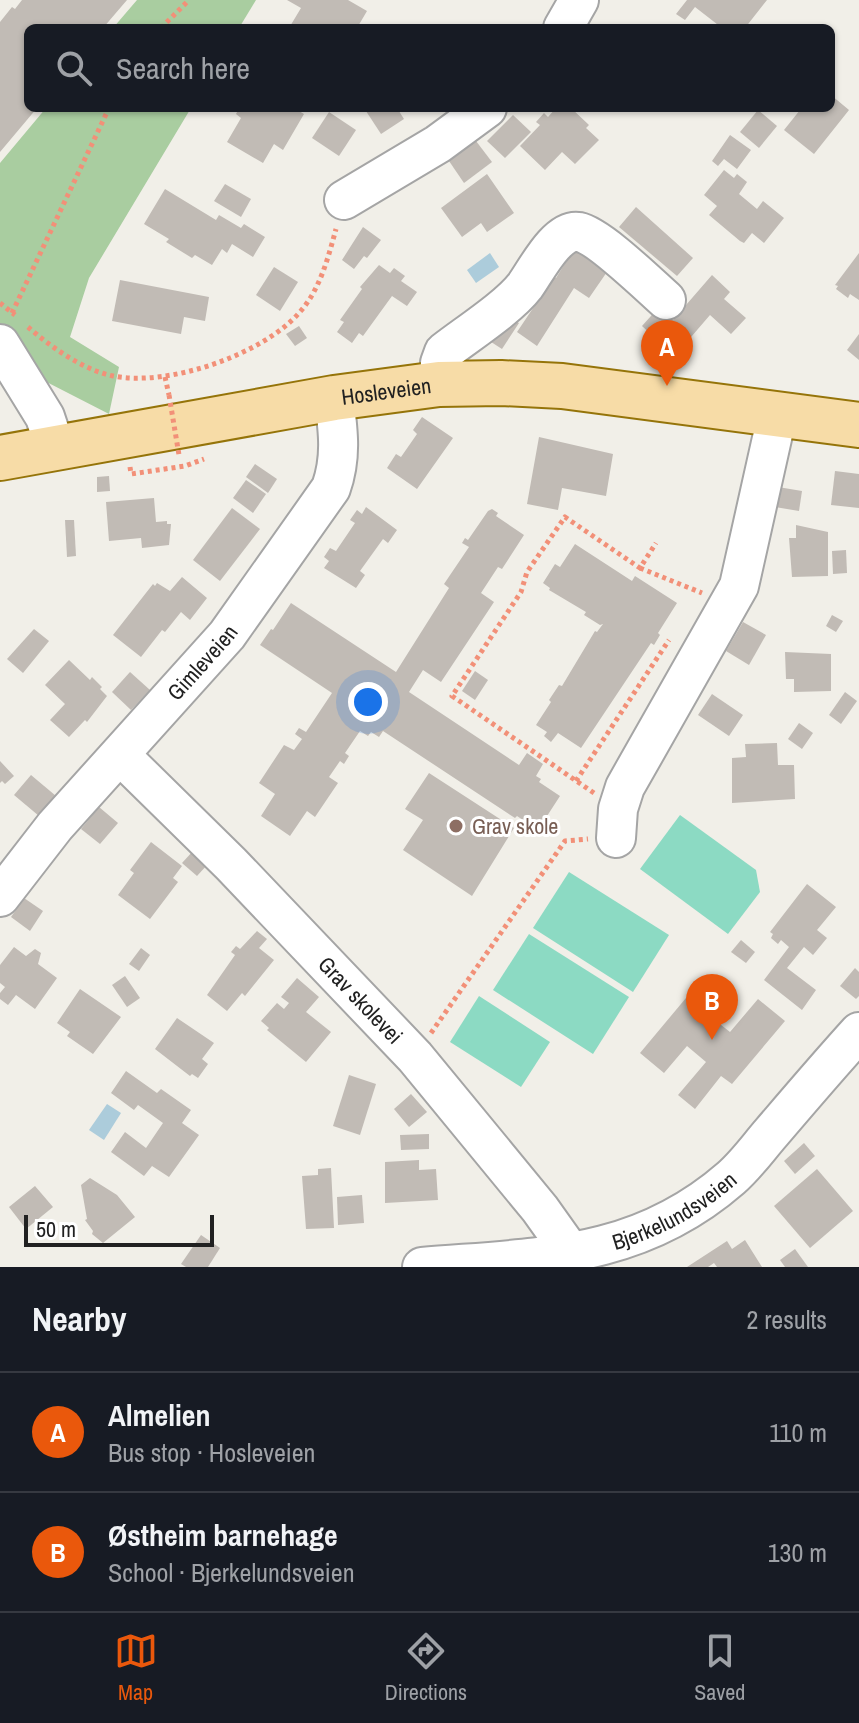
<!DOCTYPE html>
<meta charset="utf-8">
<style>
:root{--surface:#171b24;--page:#242831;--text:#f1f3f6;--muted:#9ea1a6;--line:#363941;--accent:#ea580c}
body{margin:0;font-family:"Archivo Narrow",sans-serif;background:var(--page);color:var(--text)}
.scale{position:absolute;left:24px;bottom:20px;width:190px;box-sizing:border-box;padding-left:8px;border:4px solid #212121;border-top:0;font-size:22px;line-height:28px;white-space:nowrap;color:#212121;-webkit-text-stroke:6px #fff;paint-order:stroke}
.you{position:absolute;left:368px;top:702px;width:28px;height:28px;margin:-20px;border:6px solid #fff;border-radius:50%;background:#1a73e8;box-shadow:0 0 0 12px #1a73e833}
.badge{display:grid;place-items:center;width:52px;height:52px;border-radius:50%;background:var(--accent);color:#fff;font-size:26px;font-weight:700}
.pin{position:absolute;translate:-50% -66px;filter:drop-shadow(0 2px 4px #0008)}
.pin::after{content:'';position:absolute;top:42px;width:28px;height:24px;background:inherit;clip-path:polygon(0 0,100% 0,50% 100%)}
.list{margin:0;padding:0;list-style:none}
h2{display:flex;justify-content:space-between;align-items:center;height:104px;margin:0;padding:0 32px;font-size:34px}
h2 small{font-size:26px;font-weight:400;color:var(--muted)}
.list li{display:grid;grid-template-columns:52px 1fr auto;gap:24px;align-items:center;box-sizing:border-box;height:120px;padding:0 32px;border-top:2px solid var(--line)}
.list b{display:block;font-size:30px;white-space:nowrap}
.list p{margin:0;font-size:26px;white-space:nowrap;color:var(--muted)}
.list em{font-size:26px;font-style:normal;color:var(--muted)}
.icon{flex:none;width:44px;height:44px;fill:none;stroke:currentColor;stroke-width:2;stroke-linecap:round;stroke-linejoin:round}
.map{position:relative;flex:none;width:859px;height:1267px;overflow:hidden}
.search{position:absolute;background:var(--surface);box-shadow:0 2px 6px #0004;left:24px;right:24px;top:24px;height:88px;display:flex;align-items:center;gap:20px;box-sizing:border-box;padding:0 28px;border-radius:12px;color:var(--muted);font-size:30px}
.sheet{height:344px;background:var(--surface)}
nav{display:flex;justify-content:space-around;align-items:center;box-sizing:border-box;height:112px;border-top:2px solid var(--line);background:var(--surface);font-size:22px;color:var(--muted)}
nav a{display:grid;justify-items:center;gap:4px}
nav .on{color:var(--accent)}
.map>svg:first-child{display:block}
.forest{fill:#a9cda0}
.pitch{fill:#8cdac3}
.water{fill:#acccdb}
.building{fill:#c1bbb5}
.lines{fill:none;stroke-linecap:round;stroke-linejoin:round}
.minor-casing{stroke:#a5a5a5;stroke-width:42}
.major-casing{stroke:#957409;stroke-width:48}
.path{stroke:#f29078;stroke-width:5;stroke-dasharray:4 4;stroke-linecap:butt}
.minor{stroke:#fff;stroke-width:38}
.major{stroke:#f7dca7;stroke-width:44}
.path-bridge{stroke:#f29078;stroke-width:5;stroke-dasharray:4 4;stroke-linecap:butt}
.education-dot{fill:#8d6e63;stroke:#fff;stroke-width:3}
.labels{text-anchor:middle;stroke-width:6;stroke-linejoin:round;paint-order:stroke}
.street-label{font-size:22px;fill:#212121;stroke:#fff}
.education-label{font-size:22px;fill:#785e54;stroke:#fff;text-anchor:start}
</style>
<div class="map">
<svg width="859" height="1267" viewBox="0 0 859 1267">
<rect width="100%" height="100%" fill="#f1efe8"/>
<!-- forest -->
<g class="forest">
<polygon points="137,0 256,0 239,28 113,28"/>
<polygon points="46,108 191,108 89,278 70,337 119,367 109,414 29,373 0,324 0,163"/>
</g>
<!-- pitch -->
<g class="pitch">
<polygon points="680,815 756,870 760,892 728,934 640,869"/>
<polygon points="569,872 669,935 633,992 533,928"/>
<polygon points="529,934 629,997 593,1054 493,990"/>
<polygon points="479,996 550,1042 521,1087 450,1042"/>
</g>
<!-- water -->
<g class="water">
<polygon points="490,253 499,267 476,283 467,270"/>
<polygon points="107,1104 121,1113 104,1140 89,1130"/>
</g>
<!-- building -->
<g class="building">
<polygon points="22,0 127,0 103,28 28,28 28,108 37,108 0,152 0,22 12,7 15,9"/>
<polygon points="287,0 348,0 367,11 357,28 289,28 301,8"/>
<polygon points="687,0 767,0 745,28 722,28 695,7 685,20 676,14"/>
<polygon points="831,95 849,110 814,154 784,130 800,110 798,108 831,108"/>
<polygon points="239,108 294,108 304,114 283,150 274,144 263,163 227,142 241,118 236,114"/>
<polygon points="364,108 397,108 404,119 381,134"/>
<polygon points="556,108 571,108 589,125 586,128 599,140 575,164 562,152 545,170 520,146 540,125 536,122 544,113 548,117"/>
<polygon points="758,110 777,126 759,148 740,132"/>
<polygon points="329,112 356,130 339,156 312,138"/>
<polygon points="513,115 531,132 505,158 487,141"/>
<polygon points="730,135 751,150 737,169 724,159 718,166 712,161"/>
<polygon points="476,141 492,162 464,183 449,161"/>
<polygon points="724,170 734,178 737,174 747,182 739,194 757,209 763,201 784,218 764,243 752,233 744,243 740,241 709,215 717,206 704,195"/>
<polygon points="487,174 514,213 487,232 481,223 462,237 441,208"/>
<polygon points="225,184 251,199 241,217 214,201"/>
<polygon points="165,189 216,220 219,215 241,228 244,224 265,237 253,257 232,244 227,253 222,249 212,265 195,255 192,258 166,242 169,239 144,224"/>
<polygon points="636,207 693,258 677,276 619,227"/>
<polygon points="363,227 381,240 367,258 364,256 354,269 342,260"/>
<polygon points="575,247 609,269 589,298 574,288 537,346 517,332 554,277 556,278"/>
<polygon points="859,253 859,300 850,294 848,298 836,289 838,286 835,285"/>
<polygon points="379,265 390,273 394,268 405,276 401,281 417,292 407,306 392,296 363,336 359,333 352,343 337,332 344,322 340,320 362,289 360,287"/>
<polygon points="274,267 298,282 280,311 256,295"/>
<polygon points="712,275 730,292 724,299 746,318 731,334 710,315 679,351 662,337 658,341 642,326 659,307 673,320"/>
<polygon points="120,280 209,297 205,321 184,317 181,334 112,321"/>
<polygon points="505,315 519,323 502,349 488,340"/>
<polygon points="299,326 307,338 295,346 286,334"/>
<polygon points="859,334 859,360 847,350"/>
<polygon points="422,417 453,438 417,489 387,468 396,454 401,457 417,434 413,430"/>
<polygon points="539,437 613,454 606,496 562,488 558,510 527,504"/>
<polygon points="255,464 277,479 268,493 246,477"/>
<polygon points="835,471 859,474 859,508 831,505"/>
<polygon points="109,476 110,491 97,492 97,477"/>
<polygon points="246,480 266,494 253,513 233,498"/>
<polygon points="778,487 802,491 799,511 775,507"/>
<polygon points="154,498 156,522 167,521 167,524 171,524 169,545 142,548 141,538 109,541 106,502"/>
<polygon points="366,507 397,530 388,543 383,539 360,571 365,575 356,588 324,568 329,561 324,557 330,548 336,551 355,523 350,520 357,510 362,514"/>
<polygon points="232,508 260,529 220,581 193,560"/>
<polygon points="492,509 498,513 496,516 524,535 502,569 498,567 481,593 494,602 441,682 423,670 409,692 519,765 527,753 543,764 536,776 541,779 539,782 560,796 538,830 517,816 515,818 383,731 379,737 371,732 368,736 360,731 345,753 349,756 344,764 340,761 329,777 338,783 315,817 307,811 290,836 261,816 275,794 259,783 284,745 294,750 302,739 295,734 299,728 306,732 332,693 260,645 271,629 273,630 291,603 396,672 449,588 444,584 469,547 462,543 465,538 468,540 488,511"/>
<polygon points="65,520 74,520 76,556 67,557"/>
<polygon points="796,525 828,532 828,576 792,577 789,538 796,538"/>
<polygon points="575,544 632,581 635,576 677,603 658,633 660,635 654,645 651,643 581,748 558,733 551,742 544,736 547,732 536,725 551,702 549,700 559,685 562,686 595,631 597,632 603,624 600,625 584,615 586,612 549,590 550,588 543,583 555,564 560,567"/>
<polygon points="846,550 847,573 833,574 832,551"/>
<polygon points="182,577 207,598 190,620 181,612 165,632 162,630 141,657 113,635 153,584 155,586 157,583 170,591"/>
<polygon points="832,615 843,621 836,632 826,626"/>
<polygon points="743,622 766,635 749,665 726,651"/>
<polygon points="34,629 49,641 23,673 7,659"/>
<polygon points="785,652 831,654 831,691 794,692 794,679 786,679"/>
<polygon points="69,660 90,680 92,677 102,687 100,689 107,696 87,722 85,720 69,737 50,720 65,704 45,685"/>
<polygon points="475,671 488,680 475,700 462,691"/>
<polygon points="130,672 150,690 131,710 112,692"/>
<polygon points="845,692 857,701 841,724 829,715"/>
<polygon points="712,694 743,715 729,736 698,715"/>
<polygon points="799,723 813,733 802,749 788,739"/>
<polygon points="777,743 778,765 794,765 795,799 732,803 732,758 746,757 745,744"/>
<polygon points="0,761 14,776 5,784 2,781 0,783"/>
<polygon points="429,773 514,828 472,896 403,850 423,820 405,809"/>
<polygon points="31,775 56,796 39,816 14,795"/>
<polygon points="99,807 118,823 100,844 81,829"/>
<polygon points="151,842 182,866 173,878 178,882 150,919 118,895 134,873 130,870"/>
<polygon points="193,851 208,864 197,876 182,863"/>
<polygon points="807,884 836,907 817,930 827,938 813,955 804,947 787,968 816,990 802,1010 764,980 789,947 781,940 778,944 771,938 773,934 770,932"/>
<polygon points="24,898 43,911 30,931 11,917"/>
<polygon points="257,931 267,939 259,948 274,960 245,996 242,993 227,1011 207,995 235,955 231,952 236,946 240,949"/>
<polygon points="741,940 755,952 746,963 731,952"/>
<polygon points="14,947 26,956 35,949 41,953 38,964 57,978 35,1009 16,995 8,1005 0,999 0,993 5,987 0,983 0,965"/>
<polygon points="141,948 150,955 139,971 129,964"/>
<polygon points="855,968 859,972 859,996 856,999 840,986"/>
<polygon points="125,976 140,998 127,1007 112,985"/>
<polygon points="297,978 319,997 306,1012 331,1032 306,1062 267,1030 269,1028 261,1021 277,1003 284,1009 289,1003 281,997"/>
<polygon points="696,986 720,1007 711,1017 730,1032 758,999 785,1021 732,1084 721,1076 695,1109 678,1095 706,1062 687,1046 664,1073 640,1053"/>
<polygon points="80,989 121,1017 93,1054 67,1036 70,1032 57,1023"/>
<polygon points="177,1018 214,1043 202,1059 208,1064 198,1078 192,1074 190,1076 155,1049"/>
<polygon points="126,1071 157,1093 161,1089 191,1110 182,1123 199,1135 169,1177 152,1166 144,1176 111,1152 125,1132 146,1148 163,1123 138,1105 134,1110 111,1093"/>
<polygon points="349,1075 376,1084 360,1135 333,1126"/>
<polygon points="411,1094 427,1112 409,1127 394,1109"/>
<polygon points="429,1134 429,1149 401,1150 400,1135"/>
<polygon points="804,1143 815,1156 795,1174 784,1161"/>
<polygon points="419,1160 419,1170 436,1169 438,1200 385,1203 385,1162"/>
<polygon points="331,1168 334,1228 306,1229 302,1176 318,1175 318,1169"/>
<polygon points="817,1169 853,1211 810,1248 774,1206"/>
<polygon points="90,1178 117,1195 135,1217 103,1243 92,1234 93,1231 85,1220 87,1219 81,1185"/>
<polygon points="35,1186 53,1207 26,1229 9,1207"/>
<polygon points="362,1195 364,1223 338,1225 337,1197"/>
<polygon points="201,1235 220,1248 208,1267 186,1267 181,1264"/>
<polygon points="745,1240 762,1267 717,1267 714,1263 708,1267 687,1267 727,1241 732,1249"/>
<polygon points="795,1249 808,1267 785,1267 780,1260"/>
</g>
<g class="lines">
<!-- minor casing -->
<g class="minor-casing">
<g id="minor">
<polyline points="563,28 579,0"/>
<polyline points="344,200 438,144 487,108"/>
<polyline points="0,344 45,417 56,450"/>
<path d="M439,384L440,363L444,352C467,334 508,308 525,286C536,271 557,228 579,232C599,236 649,285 666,300"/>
<path id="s1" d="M121,756L231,864L415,1057L540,1209L572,1254L575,1267"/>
<polyline points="616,838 618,809 625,787 739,586 777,416"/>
<path id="s2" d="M0,897L55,826L227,635L331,488C342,457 338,430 334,398"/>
<path id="s3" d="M422,1267C538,1257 637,1260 731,1178C746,1165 758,1148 771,1133C800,1099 829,1065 859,1032"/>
</g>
</g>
<!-- major casing -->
<g class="major-casing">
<g id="major">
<path id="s4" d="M0,458L334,398L439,384L501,383L562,386L859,425"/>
</g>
</g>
<!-- path -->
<g class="path">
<polyline points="161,28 189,0"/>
<polyline points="0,303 15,315"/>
<polyline points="12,313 109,108"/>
<path d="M28,327C51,347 83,370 113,376C168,387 262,355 299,313C320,290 328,258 336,229"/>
<polyline points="165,377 169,395"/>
<polyline points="130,467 131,474 185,466 204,459"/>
<polyline points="640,568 702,593"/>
<polyline points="576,781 669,640"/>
<polyline points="594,793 452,696 521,592 527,572 565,517 640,568 656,543"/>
<polyline points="431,1033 565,841 588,839"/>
</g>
<!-- minor -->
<use href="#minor" class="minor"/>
<!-- major -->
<use href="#major" class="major"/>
<!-- path-bridge -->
<polyline class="path-bridge" points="169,395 179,455"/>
</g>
<!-- markers -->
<circle class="education-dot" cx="456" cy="826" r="8"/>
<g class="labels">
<!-- street labels -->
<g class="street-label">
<text dy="8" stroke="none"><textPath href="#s4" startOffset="392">Hosleveien</textPath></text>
<text dy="8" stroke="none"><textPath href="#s2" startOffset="310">Gimleveien</textPath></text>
<text dy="8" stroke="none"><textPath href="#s1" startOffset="342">Grav skolevei</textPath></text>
<text dy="8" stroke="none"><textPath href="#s3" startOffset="262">Bjerkelundsveien</textPath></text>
</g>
<!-- education labels -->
<g class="education-label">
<text x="472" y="834">Grav skole</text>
</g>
</g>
</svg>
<div class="scale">50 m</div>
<div class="you"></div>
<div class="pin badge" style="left:667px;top:386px">A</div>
<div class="pin badge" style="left:712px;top:1040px">B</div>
<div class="search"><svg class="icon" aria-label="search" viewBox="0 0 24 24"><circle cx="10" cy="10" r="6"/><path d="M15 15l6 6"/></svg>Search here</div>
</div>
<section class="sheet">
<h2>Nearby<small>2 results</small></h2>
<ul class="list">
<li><span class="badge">A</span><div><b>Almelien</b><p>Bus stop · Hosleveien</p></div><em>110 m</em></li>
<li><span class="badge">B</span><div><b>Østheim barnehage</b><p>School · Bjerkelundsveien</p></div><em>130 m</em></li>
</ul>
</section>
<nav>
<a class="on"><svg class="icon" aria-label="map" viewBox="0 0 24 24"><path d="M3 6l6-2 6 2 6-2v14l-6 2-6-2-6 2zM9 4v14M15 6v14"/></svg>Map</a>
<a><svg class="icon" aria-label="directions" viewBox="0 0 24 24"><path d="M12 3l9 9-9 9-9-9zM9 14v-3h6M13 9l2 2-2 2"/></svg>Directions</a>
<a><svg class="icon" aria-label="saved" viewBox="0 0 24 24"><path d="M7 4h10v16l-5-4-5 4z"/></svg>Saved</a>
</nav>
